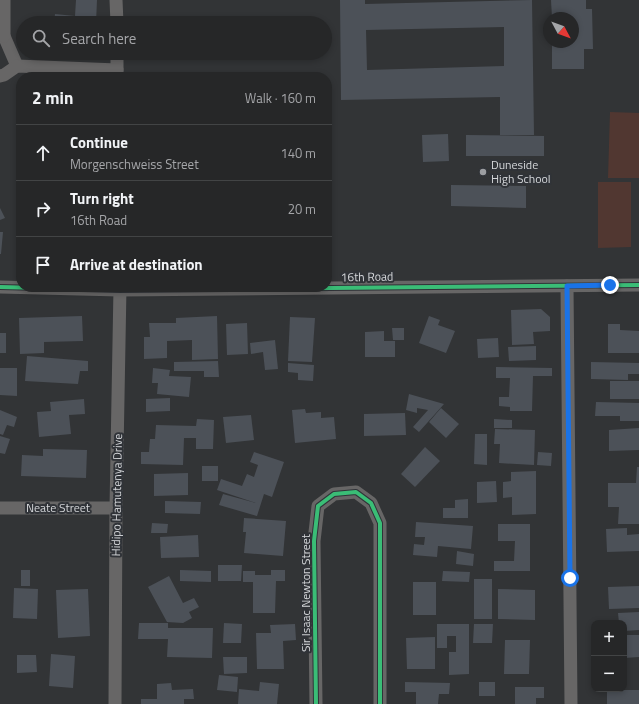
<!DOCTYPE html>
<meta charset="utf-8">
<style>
:root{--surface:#262728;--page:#323334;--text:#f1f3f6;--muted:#a4a5a8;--line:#424445}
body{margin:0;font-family:"Titillium Web",sans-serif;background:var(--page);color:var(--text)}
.controls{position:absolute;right:12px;bottom:12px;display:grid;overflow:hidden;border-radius:8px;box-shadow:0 2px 6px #0003}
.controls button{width:36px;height:36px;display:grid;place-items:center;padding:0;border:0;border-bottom:1px solid var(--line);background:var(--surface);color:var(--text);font:20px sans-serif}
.compass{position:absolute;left:543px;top:12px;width:36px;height:36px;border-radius:50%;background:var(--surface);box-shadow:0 2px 6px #0003;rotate:131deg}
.stop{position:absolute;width:12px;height:12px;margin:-9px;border:3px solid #1a73e8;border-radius:50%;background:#fff}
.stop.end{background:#1a73e8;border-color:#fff;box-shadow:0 1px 4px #0008}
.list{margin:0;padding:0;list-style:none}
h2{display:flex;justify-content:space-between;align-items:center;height:52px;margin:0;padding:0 16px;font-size:17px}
h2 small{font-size:13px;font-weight:400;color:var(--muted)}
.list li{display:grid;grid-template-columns:26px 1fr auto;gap:12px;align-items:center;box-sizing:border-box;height:56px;padding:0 16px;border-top:1px solid var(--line)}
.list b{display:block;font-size:15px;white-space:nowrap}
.list p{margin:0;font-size:13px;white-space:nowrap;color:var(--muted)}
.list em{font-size:13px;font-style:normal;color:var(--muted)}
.icon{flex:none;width:22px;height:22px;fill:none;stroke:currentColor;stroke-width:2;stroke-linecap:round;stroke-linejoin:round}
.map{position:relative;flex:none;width:639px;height:704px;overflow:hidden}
.search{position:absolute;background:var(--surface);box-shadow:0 2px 6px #0003;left:16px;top:16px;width:316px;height:44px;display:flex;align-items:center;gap:10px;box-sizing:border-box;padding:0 14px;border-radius:22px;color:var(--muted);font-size:15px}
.panel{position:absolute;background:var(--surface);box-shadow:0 2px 6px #0003;left:16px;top:72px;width:316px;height:220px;border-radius:16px}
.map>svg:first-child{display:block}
.green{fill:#513731}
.building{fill:#4c5158;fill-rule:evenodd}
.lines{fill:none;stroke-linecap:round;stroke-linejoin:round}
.street{stroke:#676666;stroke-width:13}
.cycleway-casing{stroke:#303338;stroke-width:6}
.cycleway{stroke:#3abd76;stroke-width:4}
.route{stroke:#1a73e8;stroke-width:5}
.poi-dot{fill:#9c9ea1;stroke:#303338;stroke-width:1.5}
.labels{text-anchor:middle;stroke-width:4;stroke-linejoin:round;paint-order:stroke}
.poi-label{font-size:12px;fill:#d5d7da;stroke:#303338;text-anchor:start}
.street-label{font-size:12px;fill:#d5d7da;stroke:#303338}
</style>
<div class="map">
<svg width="639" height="704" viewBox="0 0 639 704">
<rect width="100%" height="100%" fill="#323436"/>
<!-- green -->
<g class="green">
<polygon points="610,112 639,113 639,178 608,178"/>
<polygon points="598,182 631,182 631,247 598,248"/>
</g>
<!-- building -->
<g class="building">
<polygon points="76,0 97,0 96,23 54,23 55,14 75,16"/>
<path d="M340,0H365V4L532,0L534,135H500V97L341,100ZM504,27V66L367,70L366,30Z"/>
<polygon points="551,0 586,0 586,9 592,9 593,49 584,49 584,69 552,69 552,42 573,42 573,18 552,18"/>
<polygon points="448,134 449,161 423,162 422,135"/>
<polygon points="466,135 544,136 544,156 466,156"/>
<polygon points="451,185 526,186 526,208 451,206"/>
<polygon points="17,202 21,202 21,219 17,218"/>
<polygon points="0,208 5,218 0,220"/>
<polygon points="0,232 3,232 1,254 0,254"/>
<rect x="19" y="237" width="2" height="22"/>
<polygon points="541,309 550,317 550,331 533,332 534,344 512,345 511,310"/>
<polygon points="82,316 83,341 44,342 44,353 20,354 19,318"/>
<polygon points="217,316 218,359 192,360 192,340 167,341 167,358 144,359 144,337 150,337 149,323 176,323 176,318"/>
<polygon points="429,316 440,320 438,325 455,331 446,353 419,343"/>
<polygon points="290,317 315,318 312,362 288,361"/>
<polygon points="247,323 248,354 227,355 226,324"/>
<polygon points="608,324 620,324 620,330 639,331 639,353 608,353"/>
<polygon points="392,328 404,328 404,340 393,340"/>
<polygon points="384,331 384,341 395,341 395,357 365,357 365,332"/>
<rect x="0" y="333" width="6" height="20"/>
<polygon points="498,338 499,357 478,358 477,339"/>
<polygon points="275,340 278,369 265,370 263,352 251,354 250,343"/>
<polygon points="536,346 536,360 509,361 508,347"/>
<polygon points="27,356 88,361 88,371 80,371 78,384 25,381"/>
<polygon points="218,361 219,377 204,377 204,371 174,371 174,362"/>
<polygon points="591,362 639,363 639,374 628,374 628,380 591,379"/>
<polygon points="288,363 314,365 313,381 298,380 298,373 288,372"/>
<polygon points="496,367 552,368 552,376 533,376 532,411 510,411 510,407 499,406 499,397 509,397 510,378 496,378"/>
<polygon points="0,368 17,368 17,396 0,395"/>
<polygon points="153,368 170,370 169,376 191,377 189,397 157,394 158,383 152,383"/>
<rect x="610" y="381" width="29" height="18"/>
<polygon points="409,394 444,404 419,432 413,427 428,410 417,408 417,413 406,410"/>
<polygon points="170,398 170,411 146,412 146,399"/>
<polygon points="84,399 85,414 69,415 71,434 39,437 37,412 51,411 50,402"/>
<polygon points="596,402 639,403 639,421 620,421 620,416 595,416"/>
<polygon points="441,408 459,424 446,438 429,422"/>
<polygon points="305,409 306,413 321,412 321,418 334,417 336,439 295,443 292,410"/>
<polygon points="0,410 17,417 14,427 7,425 3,435 0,434"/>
<polygon points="405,413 406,435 364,436 364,414"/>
<polygon points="251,415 254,440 226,443 223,417"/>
<polygon points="197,419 214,420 213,449 196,449 196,438 184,438 183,465 141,464 141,452 149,452 150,439 155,439 156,425 196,426"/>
<polygon points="494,419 512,420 512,428 494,428"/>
<polygon points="639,428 639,450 609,451 609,430"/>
<polygon points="495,429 535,430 534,465 499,463 500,444 494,444"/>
<polygon points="475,434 487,434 487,465 474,464"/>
<polygon points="0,436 10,439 5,454 0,453"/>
<polygon points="425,447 440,461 415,487 401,474"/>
<polygon points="43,449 87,450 86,478 21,476 22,455 43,456"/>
<polygon points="254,452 284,462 272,497 264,494 257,516 219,505 223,494 256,503 217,490 221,479 242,486 247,474 254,477 258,465 250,462"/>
<polygon points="538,452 552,453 551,466 537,465"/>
<rect x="202" y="466" width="16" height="15"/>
<polygon points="637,467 639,467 639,524 618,524 619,507 608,507 608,483 636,483"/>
<polygon points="536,471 536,514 512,515 512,497 503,498 503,482 511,481 511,472"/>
<polygon points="188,473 188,495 154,496 154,474"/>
<polygon points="496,481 497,502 477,503 477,482"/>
<polygon points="468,499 468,518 443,518 443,508 455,508 455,500"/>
<polygon points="165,501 201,502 200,514 165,513"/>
<polygon points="244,518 286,521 283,556 244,553 246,532 243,532"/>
<polygon points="416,522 473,526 471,549 438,546 437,557 413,555 414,544 424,545 425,537 415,537"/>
<polygon points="152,523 168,524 167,533 151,533"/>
<polygon points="498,524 530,524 530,571 494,571 494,561 514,561 515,541 498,541"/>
<polygon points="627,528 627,535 639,534 639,551 607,552 606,529"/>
<polygon points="198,535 199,557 161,558 160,537"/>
<polygon points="457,551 474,554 473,566 456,564"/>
<polygon points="218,565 242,565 241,581 218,581"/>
<rect x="21" y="570" width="9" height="16"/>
<polygon points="180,570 211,571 211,582 180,581"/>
<polygon points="271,570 285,570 285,581 276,581 275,613 253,613 253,582 243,582 243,571 255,571 255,575 271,575"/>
<polygon points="443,571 470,572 469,582 442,581"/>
<polygon points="169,576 183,603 194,598 199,607 189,612 192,618 183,623 167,622 148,587"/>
<rect x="474" y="579" width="18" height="40"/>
<rect x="413" y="582" width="23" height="33"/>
<polygon points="639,586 639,608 609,609 608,587"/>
<polygon points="14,588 38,589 37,619 13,618"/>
<polygon points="88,589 90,636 58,638 56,590"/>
<polygon points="498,589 535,590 535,620 498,619"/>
<polygon points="639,612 639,630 624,631 624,623 619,623 618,613"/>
<polygon points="139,623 168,623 168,628 213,628 212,658 167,657 168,639 138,639"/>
<polygon points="224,623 242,624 241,643 223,643"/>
<polygon points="295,624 296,640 283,641 284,669 257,669 256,633 271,633 270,625"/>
<polygon points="437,624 469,624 469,674 449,675 449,652 456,652 456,636 447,636 447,648 437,648"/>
<polygon points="474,624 493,624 492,643 473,643"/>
<polygon points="624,635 639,635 639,657 624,658"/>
<polygon points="435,637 435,669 407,669 406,638"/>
<polygon points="505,640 530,640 529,674 504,674"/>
<polygon points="51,654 75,656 73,688 49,686"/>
<polygon points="17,655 36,655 37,672 17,673"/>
<polygon points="223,657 247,657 247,673 224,674"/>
<polygon points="219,675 238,677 237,692 217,690"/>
<polygon points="260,682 279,684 277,704 238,704 239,689 259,691"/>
<polygon points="405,682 450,683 449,694 439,694 438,704 416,704 416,692 405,692"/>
<rect x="479" y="682" width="16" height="14"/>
<polygon points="171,683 172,690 193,689 194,699 184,699 184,704 141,704 141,699 157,699 157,684"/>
<polygon points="515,687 544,687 544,698 536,698 536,704 515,704"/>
<rect x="607" y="690" width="32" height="14"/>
</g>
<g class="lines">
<!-- street -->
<g class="street">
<polyline points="116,0 117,23"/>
<polyline points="0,36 4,36 17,66"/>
<polyline points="4,36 4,0"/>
<polyline points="117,53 117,77"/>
<polyline points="0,76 4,75 17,66 117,70"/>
<polyline points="567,286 571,704"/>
<polyline points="0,287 120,290 639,285"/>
<polyline points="0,508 116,508"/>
<polyline points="115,704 116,508 120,287"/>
<polyline points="316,704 314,541 318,506 334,494 356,492 371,503 380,523 380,704"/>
</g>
<!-- cycleway casing -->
<g class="cycleway-casing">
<g id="cycleway">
<polyline points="0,287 120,290 639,285"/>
<polyline points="316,704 314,541 318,506 334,494 356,492 371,503 380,523 380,704"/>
</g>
</g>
<!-- cycleway -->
<use href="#cycleway" class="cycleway"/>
</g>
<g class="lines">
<!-- route -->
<polyline class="route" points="570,578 567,286 610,285"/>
</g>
<!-- markers -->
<circle class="poi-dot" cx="483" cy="172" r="4"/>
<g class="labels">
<!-- poi labels -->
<g class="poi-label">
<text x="491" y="169">Duneside<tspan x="491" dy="14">High School</tspan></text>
</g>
<!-- street labels -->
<g class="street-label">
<text transform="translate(367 277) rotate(-1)" y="4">16th Road</text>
<text transform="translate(117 495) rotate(-89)" y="4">Hidipo Hamutenya Drive</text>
<text x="58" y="512">Neate Street</text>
<text transform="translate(306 593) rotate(-90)" y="4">Sir Isaac Newton Street</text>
</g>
</g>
</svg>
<div class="controls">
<button>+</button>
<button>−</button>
</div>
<svg class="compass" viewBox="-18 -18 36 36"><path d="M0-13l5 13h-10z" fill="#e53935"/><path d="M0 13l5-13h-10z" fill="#a4a5a8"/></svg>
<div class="stop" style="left:570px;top:578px"></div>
<div class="stop end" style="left:610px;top:285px"></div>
<div class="search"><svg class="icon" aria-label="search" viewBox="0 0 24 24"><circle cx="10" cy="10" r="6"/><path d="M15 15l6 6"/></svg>Search here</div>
<section class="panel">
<h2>2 min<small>Walk · 160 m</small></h2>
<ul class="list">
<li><svg class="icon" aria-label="ahead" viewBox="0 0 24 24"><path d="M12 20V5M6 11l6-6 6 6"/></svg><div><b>Continue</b><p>Morgenschweiss Street</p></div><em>140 m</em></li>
<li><svg class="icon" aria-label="right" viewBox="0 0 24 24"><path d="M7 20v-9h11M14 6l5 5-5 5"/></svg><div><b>Turn right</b><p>16th Road</p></div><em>20 m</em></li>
<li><svg class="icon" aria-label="arrive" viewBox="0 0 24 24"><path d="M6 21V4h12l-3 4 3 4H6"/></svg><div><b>Arrive at destination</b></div></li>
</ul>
</section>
</div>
